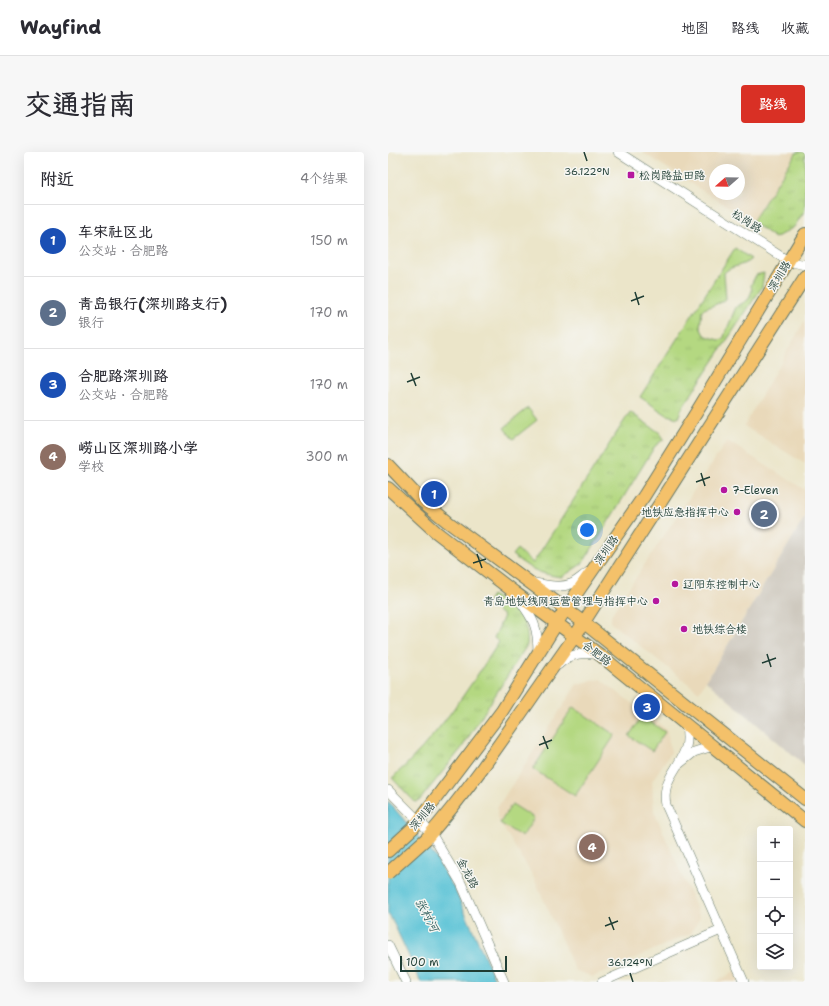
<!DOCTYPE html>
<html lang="zh">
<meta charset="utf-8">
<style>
:root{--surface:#fff;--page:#f7f7f7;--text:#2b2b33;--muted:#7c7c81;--line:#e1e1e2;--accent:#d93025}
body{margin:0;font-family:"Shantell Sans","LXGW WenKai TC",sans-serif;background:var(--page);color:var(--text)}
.controls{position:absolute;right:12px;bottom:12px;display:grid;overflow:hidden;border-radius:4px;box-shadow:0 4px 16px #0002}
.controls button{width:36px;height:36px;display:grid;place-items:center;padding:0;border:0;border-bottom:1px solid var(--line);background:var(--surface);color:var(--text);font:20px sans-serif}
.compass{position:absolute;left:321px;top:12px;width:36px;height:36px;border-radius:50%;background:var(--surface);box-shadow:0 4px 16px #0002;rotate:250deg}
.scale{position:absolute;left:12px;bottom:10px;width:107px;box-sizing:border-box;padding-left:4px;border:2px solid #1f3d34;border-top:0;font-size:11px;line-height:14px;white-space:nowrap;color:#1f3d34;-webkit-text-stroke:3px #f6f6f2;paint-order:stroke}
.you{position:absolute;left:199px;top:378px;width:14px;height:14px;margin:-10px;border:3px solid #fff;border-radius:50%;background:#1a73e8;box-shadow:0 0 0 6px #1a73e833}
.badge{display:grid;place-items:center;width:26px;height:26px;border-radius:50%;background:var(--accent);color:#fff;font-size:13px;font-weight:700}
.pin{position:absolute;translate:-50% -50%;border:2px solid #fff;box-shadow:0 1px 4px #0006}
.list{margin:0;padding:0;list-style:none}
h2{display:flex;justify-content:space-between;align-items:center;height:52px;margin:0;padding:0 16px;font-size:17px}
h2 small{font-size:13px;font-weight:400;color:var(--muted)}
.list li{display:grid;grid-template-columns:26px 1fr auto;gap:12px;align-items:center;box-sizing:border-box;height:72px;padding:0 16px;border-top:1px solid var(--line)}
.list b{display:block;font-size:15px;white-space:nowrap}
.list p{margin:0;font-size:13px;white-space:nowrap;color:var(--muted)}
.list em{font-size:13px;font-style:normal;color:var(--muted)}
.icon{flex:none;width:22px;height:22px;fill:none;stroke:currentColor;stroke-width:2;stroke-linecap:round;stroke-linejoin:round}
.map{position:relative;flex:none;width:417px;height:830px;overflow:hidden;border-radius:4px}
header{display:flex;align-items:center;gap:24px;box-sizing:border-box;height:56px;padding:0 20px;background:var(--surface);border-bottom:1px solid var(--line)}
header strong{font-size:19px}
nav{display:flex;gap:22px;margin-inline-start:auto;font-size:14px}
.intro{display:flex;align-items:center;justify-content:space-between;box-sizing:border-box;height:96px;padding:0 24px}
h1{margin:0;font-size:28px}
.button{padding:10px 18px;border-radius:4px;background:var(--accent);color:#fff;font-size:14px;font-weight:700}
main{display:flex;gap:24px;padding:0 24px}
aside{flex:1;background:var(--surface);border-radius:4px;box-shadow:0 4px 16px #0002}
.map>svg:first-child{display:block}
.built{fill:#e9d9ba;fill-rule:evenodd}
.railway{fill:#c9c3b8}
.grass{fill:url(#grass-tufts);stroke:#6a8a5a}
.garden{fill:#b4d881;stroke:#6a8a5a}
.water{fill:#59c2d6;stroke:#3c8085}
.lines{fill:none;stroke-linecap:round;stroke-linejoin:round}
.minor-casing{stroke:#667868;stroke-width:10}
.major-casing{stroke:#667868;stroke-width:14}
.minor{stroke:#fff;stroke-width:9}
.major{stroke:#f4c16a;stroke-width:12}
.major-bridge-casing{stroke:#667868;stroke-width:14;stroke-linecap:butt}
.major-bridge{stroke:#f4c16a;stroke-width:12}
.ticks{fill:none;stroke:#1f3d34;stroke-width:1.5}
.poi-dot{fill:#b5179e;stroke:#f6f6f2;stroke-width:1.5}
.labels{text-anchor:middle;stroke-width:3;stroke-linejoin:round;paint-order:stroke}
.poi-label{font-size:11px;fill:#1f3d34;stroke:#f6f6f2;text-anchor:start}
.street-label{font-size:11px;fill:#1f3d34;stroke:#f6f6f2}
.water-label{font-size:12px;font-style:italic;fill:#2e5e5c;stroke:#f6f6f2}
.ticks-label{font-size:10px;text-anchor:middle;fill:#1f3d34;stroke:#f6f6f2;stroke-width:3;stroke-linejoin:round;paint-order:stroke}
</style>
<header>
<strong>Wayfind</strong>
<nav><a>地图</a><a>路线</a><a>收藏</a></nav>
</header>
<div class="intro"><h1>交通指南</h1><a class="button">路线</a></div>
<main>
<aside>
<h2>附近<small>4个结果</small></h2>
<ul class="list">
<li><span class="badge" style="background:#1a4fb4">1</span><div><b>车宋社区北</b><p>公交站 · 合肥路</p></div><em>150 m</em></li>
<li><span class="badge" style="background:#5c6f8a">2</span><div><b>青岛银行(深圳路支行)</b><p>银行</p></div><em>170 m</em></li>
<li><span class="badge" style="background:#1a4fb4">3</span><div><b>合肥路深圳路</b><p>公交站 · 合肥路</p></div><em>170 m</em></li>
<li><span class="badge" style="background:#8d6e63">4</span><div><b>崂山区深圳路小学</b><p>学校</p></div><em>300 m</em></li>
</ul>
</aside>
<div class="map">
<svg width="417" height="830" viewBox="0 0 417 830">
<defs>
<pattern id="grass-tufts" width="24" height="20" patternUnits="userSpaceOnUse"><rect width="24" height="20" fill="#b4d881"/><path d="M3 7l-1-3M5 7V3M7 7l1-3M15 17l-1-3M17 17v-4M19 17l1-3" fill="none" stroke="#9aba70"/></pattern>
</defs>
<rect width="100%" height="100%" fill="#f6f6f2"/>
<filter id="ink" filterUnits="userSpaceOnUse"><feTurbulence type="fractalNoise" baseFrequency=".025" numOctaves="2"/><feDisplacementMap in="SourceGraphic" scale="8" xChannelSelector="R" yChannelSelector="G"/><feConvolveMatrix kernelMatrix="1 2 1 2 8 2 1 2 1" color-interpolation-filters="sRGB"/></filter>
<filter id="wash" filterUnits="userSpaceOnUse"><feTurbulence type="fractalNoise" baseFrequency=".012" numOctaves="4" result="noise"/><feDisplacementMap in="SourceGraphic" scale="16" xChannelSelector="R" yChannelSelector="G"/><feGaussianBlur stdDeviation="0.9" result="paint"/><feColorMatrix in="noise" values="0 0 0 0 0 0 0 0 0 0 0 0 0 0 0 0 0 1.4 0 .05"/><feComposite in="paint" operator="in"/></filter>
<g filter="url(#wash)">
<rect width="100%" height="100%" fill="#ebe5c9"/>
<!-- built -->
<g class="built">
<path d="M254,0H409L364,70ZM327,18H351V42H327Z"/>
<polygon points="417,168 417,312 356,274"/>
<polygon points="339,289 417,338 417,365 311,540 223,471 223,463"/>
<polygon points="212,527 279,578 283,600 264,629 266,659 312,765 303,781 205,825 187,818 145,724 109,666 109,656 189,532"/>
<polygon points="348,819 352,830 327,830"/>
</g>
<!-- railway -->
<polygon class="railway" points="417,365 417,613 318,529"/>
<!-- grass -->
<g class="grass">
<polygon points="409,0 417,0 417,58 406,75 387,86 364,70"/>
<path d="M347,96L363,107C355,115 343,113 336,121L338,147C331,152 322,154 314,158L312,175L316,183L330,188L335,187L348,155L360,148L364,139L363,133L368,123L376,121L374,135L293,258L290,266L279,263L252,245Z"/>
<path d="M242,260L272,281L276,287L267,294L195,411L174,425C150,422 143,417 124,403L129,397L145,411Z"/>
<path d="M104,443C125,457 142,465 139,493L73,597L31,649L27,650L4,626C47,588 80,538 111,490L106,486L116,464L99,451Z"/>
</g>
<!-- garden -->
<g class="garden">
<polygon points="140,256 149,268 125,287 116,276"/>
<polygon points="185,555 227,583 187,644 145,617"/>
<polygon points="254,564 277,580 264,599 241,584"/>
<polygon points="124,652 146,666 134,685 112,671"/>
</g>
<!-- water -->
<polygon class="water" points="0,649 46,703 67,738 108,830 33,830 4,768 0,762"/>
</g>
<g filter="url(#ink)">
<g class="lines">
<!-- minor casing -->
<g class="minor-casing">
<g id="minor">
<polyline points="230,0 400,109 417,113"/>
<path d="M141,430C154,432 170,437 183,432C190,429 195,423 202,419"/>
<path d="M130,446C146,468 150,474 150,502"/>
<path d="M170,513C183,501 195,500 211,503"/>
<path d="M298,573C299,580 300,588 298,595C291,618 273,627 278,653L356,830"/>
<polyline points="291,612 306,600 325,594"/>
<polyline points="0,638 43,681 73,731 116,830"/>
<polyline points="0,793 18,830"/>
<polyline points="214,830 333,778"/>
</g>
</g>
<!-- major casing -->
<g class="major-casing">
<g id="major">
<polyline points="0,313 34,349 60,370 195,470 417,647"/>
<polyline points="0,336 48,380 126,440 212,503 417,669"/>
<path d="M38,687C93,624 138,552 187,484L417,125"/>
<polyline points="0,699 26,675 114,559 177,458 256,344 308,261 417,82"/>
</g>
</g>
<!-- minor -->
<use href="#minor" class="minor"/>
<!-- major -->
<use href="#major" class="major"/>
<!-- major-bridge casing -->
<g class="major-bridge-casing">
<polyline id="major-bridge" points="0,721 38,687"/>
</g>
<!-- major-bridge -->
<use href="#major-bridge" class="major-bridge"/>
</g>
</g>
<!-- ticks -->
<path class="ticks" d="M196,0L199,9M247,140L251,153M243,149L256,144M23,221L28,234M19,230L32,225M313,321L317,334M308,330L322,325M89,402L94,416M85,411L98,407M379,502L383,515M374,511L388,506M155,584L160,597M151,593L164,588M221,765L226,778M217,774L230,769M242,821L245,830"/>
<!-- markers -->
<g class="poi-dot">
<rect x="239" y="19" width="8" height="8" rx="2"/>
<circle cx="336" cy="338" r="4"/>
<circle cx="349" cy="360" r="4"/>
<circle cx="287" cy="432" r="4"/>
<circle cx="268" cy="449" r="4"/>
<circle cx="296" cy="477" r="4"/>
</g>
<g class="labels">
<!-- poi labels -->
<g class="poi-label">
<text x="251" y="27">松岗路盐田路</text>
<text x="344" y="342">7-Eleven</text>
<text x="341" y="364" text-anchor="end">地铁应急指挥中心</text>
<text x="295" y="436">辽阳东控制中心</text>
<text x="260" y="453" text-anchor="end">青岛地铁线网运营管理与指挥中心</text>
<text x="304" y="481">地铁综合楼</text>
</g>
<!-- street labels -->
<g class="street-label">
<text transform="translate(359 69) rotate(33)" y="4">松岗路</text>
<text transform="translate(391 124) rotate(-59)" y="4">深圳路</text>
<text transform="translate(218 398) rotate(-55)" y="4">深圳路</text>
<text transform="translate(209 501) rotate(37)" y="4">合肥路</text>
<text transform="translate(34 664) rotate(-50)" y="4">深圳路</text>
<text transform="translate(80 721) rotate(62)" y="4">金龙路</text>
</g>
<!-- water labels -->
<g class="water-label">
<text transform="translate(39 763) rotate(62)" y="4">张村河</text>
</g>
</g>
<g class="ticks-label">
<text x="199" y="23">36.122°N</text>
<text x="242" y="814">36.124°N</text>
</g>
</svg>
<div class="controls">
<button>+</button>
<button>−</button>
<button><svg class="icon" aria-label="locate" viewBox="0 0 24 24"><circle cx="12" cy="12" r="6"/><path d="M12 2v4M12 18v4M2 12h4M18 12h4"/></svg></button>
<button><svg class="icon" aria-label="layers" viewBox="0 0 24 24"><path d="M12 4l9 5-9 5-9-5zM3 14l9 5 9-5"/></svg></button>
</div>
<svg class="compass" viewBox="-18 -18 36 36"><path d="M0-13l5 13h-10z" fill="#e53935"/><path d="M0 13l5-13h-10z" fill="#7c7c81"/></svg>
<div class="scale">100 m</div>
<div class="you"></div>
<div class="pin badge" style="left:46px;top:342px;background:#1a4fb4">1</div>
<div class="pin badge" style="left:376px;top:362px;background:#5c6f8a">2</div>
<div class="pin badge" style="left:259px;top:555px;background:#1a4fb4">3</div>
<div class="pin badge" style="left:204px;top:695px;background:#8d6e63">4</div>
</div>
</main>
